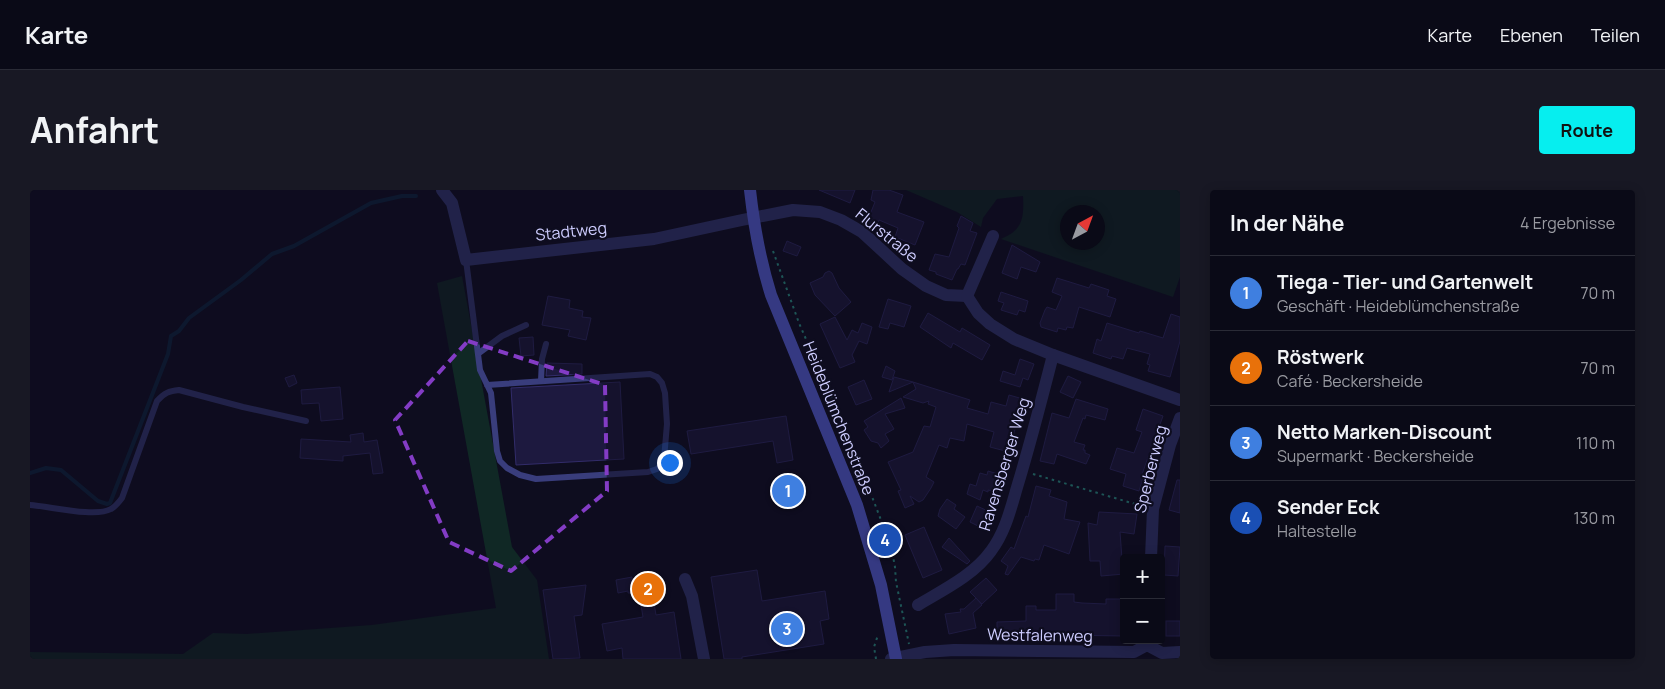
<!DOCTYPE html>
<html lang="de">
<meta charset="utf-8">
<style>
:root{--surface:#0a0a17;--page:#181824;--text:#f1f3f6;--muted:#999aa1;--line:#2a2b36;--accent:#06eeef}
body{margin:0;font-family:Manrope,sans-serif;background:var(--page);color:var(--text)}
.controls{position:absolute;right:15px;bottom:15px;display:grid;overflow:hidden;border-radius:5px;box-shadow:0 2px 12px #0003}
.controls button{width:45px;height:45px;display:grid;place-items:center;padding:0;border:0;border-bottom:1px solid var(--line);background:var(--surface);color:var(--text);font:25px sans-serif}
.compass{position:absolute;left:1030px;top:15px;width:45px;height:45px;border-radius:50%;background:var(--surface);box-shadow:0 2px 12px #0003;rotate:41deg}
.you{position:absolute;left:639px;top:272px;width:18px;height:18px;margin:-12px;border:4px solid #fff;border-radius:50%;background:#1a73e8;box-shadow:0 0 0 8px #1a73e833}
.badge{display:grid;place-items:center;width:32px;height:32px;border-radius:50%;background:var(--accent);color:#fff;font-size:16px;font-weight:700}
.pin{position:absolute;translate:-50% -50%;border:2px solid #fff;box-shadow:0 1px 5px #0006}
.list{margin:0;padding:0;list-style:none}
h2{display:flex;justify-content:space-between;align-items:center;height:65px;margin:0;padding:0 20px;font-size:21px}
h2 small{font-size:16px;font-weight:400;color:var(--muted)}
.list li{display:grid;grid-template-columns:32px 1fr auto;gap:15px;align-items:center;box-sizing:border-box;height:75px;padding:0 20px;border-top:1px solid var(--line)}
.list b{display:block;font-size:19px;white-space:nowrap}
.list p{margin:0;font-size:16px;white-space:nowrap;color:var(--muted)}
.list em{font-size:16px;font-style:normal;color:var(--muted)}
.map{position:relative;flex:none;width:1150px;height:469px;overflow:hidden;border-radius:5px}
header{display:flex;align-items:center;gap:30px;box-sizing:border-box;height:70px;padding:0 25px;background:var(--surface);border-bottom:1px solid var(--line)}
header strong{font-size:24px}
nav{display:flex;gap:28px;margin-inline-start:auto;font-size:18px}
.intro{display:flex;align-items:center;justify-content:space-between;box-sizing:border-box;height:120px;padding:0 30px}
h1{margin:0;font-size:35px}
.button{padding:12px 22px;border-radius:5px;background:var(--accent);color:#111;font-size:18px;font-weight:700}
main{display:flex;gap:30px;padding:0 30px}
aside{flex:1;background:var(--surface);border-radius:5px;box-shadow:0 2px 12px #0003}
.map>svg:first-child{display:block}
.green{fill:#102825;fill-rule:evenodd}
.lines{fill:none;stroke-linecap:round;stroke-linejoin:round}
.stream{stroke:#0d2642;stroke-width:4}
.building{fill:#1d193f;stroke:#322c6a}
.path{stroke:#30ad9a;stroke-width:2;stroke-dasharray:2.5 4;stroke-linecap:butt}
.lane{stroke:#393d7c;stroke-width:6}
.street{stroke:#393d7c;stroke-width:12}
.secondary{stroke:#6570fb;stroke-width:12}
.marked{fill:none;stroke:#833cc5;stroke-width:4;stroke-dasharray:10 6;stroke-linejoin:round}
.labels{text-anchor:middle;stroke-width:4.5;stroke-linejoin:round;paint-order:stroke}
.street-label{font-size:16px;fill:#cdccfe;stroke:#0e0d1f}
</style>
<header>
<strong>Karte</strong>
<nav><a>Karte</a><a>Ebenen</a><a>Teilen</a></nav>
</header>
<div class="intro"><h1>Anfahrt</h1><a class="button">Route</a></div>
<main>
<div class="map">
<svg width="1150" height="469" viewBox="0 0 1150 469">
<rect width="100%" height="100%" fill="#0e0d1f"/>
<!-- green -->
<g class="green">
<path d="M876,0H1150V87L1143,107L971,49C993,40 994,28 993,6L967,9L953,28L951,37L927,22ZM1068,22V52H1038V22Z"/>
<polygon points="432,86 482,357 507,390 519,469 0,469 0,462 153,464 183,443 217,444 342,435 466,418 407,93"/>
</g>
<g class="lines">
<!-- stream -->
<polyline class="stream" points="0,283 16,278 31,280 68,311 77,314 80,313 138,164 141,146 149,141 159,128 211,90 242,64 264,56 341,13 372,6 386,6"/>
</g>
<!-- building -->
<g class="building">
<polygon points="789,0 825,0 820,13"/>
<polygon points="843,0 859,0 873,5 867,22 894,32 885,55 865,47 868,38 849,30 847,36 837,32 845,12 841,10"/>
<polygon points="931,26 943,33 940,41 947,43 935,75 931,74 928,79 927,79 922,90 906,84 906,82 899,80 905,64 919,67 929,38 927,36"/>
<polygon points="757,51 771,57 767,66 753,61"/>
<polygon points="982,55 1010,72 1006,82 991,77 987,89 972,83"/>
<polygon points="799,81 802,83 809,98 821,112 805,126 785,105 780,93 793,87 795,83"/>
<polygon points="1027,88 1059,98 1061,94 1079,100 1077,106 1086,109 1080,127 1049,117 1043,138 1037,137 1036,140 1028,138 1027,142 1011,137 1010,133 1015,120 1017,117 1026,120 1032,106 1022,102"/>
<polygon points="971,102 998,111 995,122 989,120 987,125 971,120 974,113 968,111"/>
<polygon points="518,106 540,110 539,118 553,121 552,127 561,128 556,150 538,146 540,140 512,135"/>
<polygon points="858,109 881,116 874,137 860,133 858,139 849,137"/>
<polygon points="898,123 930,142 932,138 960,155 952,170 923,153 921,158 890,137"/>
<polygon points="1141,124 1150,127 1150,151 1140,187 1118,181 1120,175 1117,174 1120,164 1097,158 1093,169 1082,166 1081,169 1063,163 1067,149 1071,151 1077,133 1109,143 1110,141 1133,148"/>
<polygon points="805,127 817,150 822,140 828,143 832,133 842,137 837,154 829,151 822,165 825,172 810,178 790,134"/>
<polygon points="503,147 504,165 491,166 489,148"/>
<polygon points="990,169 1004,174 998,190 993,188 990,197 970,191 973,181 985,185"/>
<polygon points="517,173 552,174 552,184 516,186"/>
<polygon points="856,176 865,181 862,190 852,187"/>
<polygon points="264,185 267,193 259,197 255,188"/>
<polygon points="1038,186 1051,192 1043,208 1030,202"/>
<polygon points="864,187 883,192 859,202"/>
<polygon points="834,190 842,209 826,215 818,197"/>
<polygon points="590,192 594,269 486,275 481,198"/>
<polygon points="883,192 940,210 937,218 958,224 961,212 976,216 979,205 993,209 979,262 960,257 964,242 937,234 934,251 920,248 917,258 909,255 896,287 904,292 901,298 893,310 889,312 880,306 884,314 875,318 868,301 871,300 858,272 883,262 894,236 900,237 906,217 898,214 899,211 893,213 873,207 886,199"/>
<polygon points="310,197 313,229 291,231 289,213 272,214 271,200"/>
<polygon points="871,208 875,218 855,224 864,239 855,244 859,251 851,258 848,253 841,251 834,240 838,237 834,231"/>
<polygon points="1046,209 1078,219 1075,230 1056,225 1055,229 1053,228 1044,252 1055,255 1053,260 1055,260 1055,263 1060,265 1056,274 1027,264 1024,274 1010,271 1022,223 1039,228"/>
<polygon points="1113,219 1133,226 1111,287 1113,288 1109,301 1093,296 1096,284 1080,279 1087,258 1104,263 1112,242 1106,240"/>
<polygon points="756,226 763,270 747,273 743,251 661,264 657,241"/>
<polygon points="333,243 334,252 347,250 353,283 343,284 340,263 313,266 313,271 270,268 271,249 321,252 320,245"/>
<polygon points="958,281 971,285 967,302 958,300 958,302 953,300 950,310 937,304 940,294 946,296 950,283 957,285"/>
<polygon points="1147,290 1150,290 1150,323 1139,320"/>
<polygon points="1006,296 1021,300 1019,306 1037,312 1034,329 1050,332 1039,364 1014,355 1009,370 1005,369 1004,371 991,367 978,385 975,384 978,376 971,371 981,357 984,359 996,326 998,327"/>
<polygon points="917,309 926,315 924,319 935,327 926,339 908,326 910,319"/>
<polygon points="947,316 960,322 952,338 940,332"/>
<polygon points="1069,322 1107,324 1104,344 1090,342 1092,369 1094,369 1094,384 1071,386 1070,371 1060,371 1058,333 1067,335"/>
<polygon points="894,337 912,380 893,388 875,345"/>
<polygon points="919,348 940,371 937,374 912,357"/>
<polygon points="1135,356 1150,357 1148,386 1134,385"/>
<polygon points="727,380 732,411 795,401 799,429 790,431 794,454 712,467 712,469 694,469 681,387"/>
<polygon points="602,387 602,392 620,390 626,425 644,422 651,469 593,469 592,458 577,461 572,434 613,427 609,403 598,403 598,401 588,403 586,390"/>
<polygon points="956,388 967,400 952,414 940,402"/>
<polygon points="556,395 552,425 544,426 550,468 523,469 513,400"/>
<polygon points="1026,404 1044,404 1044,412 1052,413 1076,414 1076,409 1091,409 1091,431 1094,431 1094,446 967,444 967,432 996,431 996,416 1006,416 1006,420 1026,420"/>
<polygon points="946,408 952,415 943,423 946,438 919,444 915,424 931,422 930,419 934,419"/>
<rect x="1136" y="431" width="14" height="15"/>
</g>
<g class="lines">
<!-- path -->
<g class="path">
<polyline points="743,61 769,133 824,260 861,356 865,377 866,392 879,454"/>
<polyline points="1003,284 1112,316"/>
<polyline points="846,469 844,457 848,445"/>
</g>
<!-- lane -->
<g class="lane">
<polyline points="436,70 450,180 461,203 467,261 470,271 477,278 490,285 506,289 618,282 627,279 631,275 634,269 637,234 635,203 632,193 627,187 620,184 457,195"/>
<polyline points="449,163 472,146 496,135"/>
<polyline points="511,191 512,169 516,154"/>
<path d="M0,315C19,316 65,328 81,319C85,317 89,312 92,308L127,211C134,203 139,201 149,200L213,217L276,231"/>
</g>
<!-- street -->
<g class="street">
<polyline points="412,0 422,13 436,70 624,49 712,30 763,20 790,22 811,30 832,42 872,79 896,96 916,105 937,106"/>
<polyline points="937,106 948,123 960,134 984,149 1023,165 1150,210"/>
<polyline points="937,106 963,46"/>
<polyline points="1121,368 1123,319 1140,255 1150,228"/>
<polyline points="655,389 662,406 674,469"/>
<path d="M888,415C913,400 944,385 961,361C976,341 981,317 988,294C1001,251 1012,208 1023,165"/>
<polyline points="861,469 895,462 924,460 1104,462 1117,455 1132,463 1150,462"/>
</g>
<!-- secondary -->
<path class="secondary" d="M720,0C724,36 730,70 741,105L827,315L851,395L866,469"/>
</g>
<!-- marked area -->
<path d="M0 0H1150V469H0ZM438,151L575,195L577,301L481,381L419,352L365,230Z" fill="#0e0d1f" fill-opacity=".55" fill-rule="evenodd"/>
<path class="marked" d="M438,151L575,195L577,301L481,381L419,352L365,230Z"/>
<g class="labels">
<!-- street labels -->
<g class="street-label">
<text transform="translate(541 41) rotate(-6)" y="6">Stadtweg</text>
<text transform="translate(857 45) rotate(39)" y="6">Flurstraße</text>
<text transform="translate(809 228) rotate(68)" y="6">Heideblümchenstraße</text>
<text transform="translate(974 274) rotate(-73)" y="6">Ravensberger Weg</text>
<text transform="translate(1120 279) rotate(-76)" y="6">Sperberweg</text>
<text transform="translate(1010 445) rotate(1)" y="6">Westfalenweg</text>
</g>
</g>
</svg>
<div class="controls">
<button>+</button>
<button>−</button>
</div>
<svg class="compass" viewBox="-18 -18 36 36"><path d="M0-13l5 13h-10z" fill="#e53935"/><path d="M0 13l5-13h-10z" fill="#999aa1"/></svg>
<div class="you"></div>
<div class="pin badge" style="left:758px;top:301px;background:#3f7fe0">1</div>
<div class="pin badge" style="left:618px;top:399px;background:#e8710a">2</div>
<div class="pin badge" style="left:757px;top:439px;background:#3f7fe0">3</div>
<div class="pin badge" style="left:855px;top:350px;background:#1a4fb4">4</div>
</div>
<aside>
<h2>In der Nähe<small>4 Ergebnisse</small></h2>
<ul class="list">
<li><span class="badge" style="background:#3f7fe0">1</span><div><b>Tiega - Tier- und Gartenwelt</b><p>Geschäft · Heideblümchenstraße</p></div><em>70 m</em></li>
<li><span class="badge" style="background:#e8710a">2</span><div><b>Röstwerk</b><p>Café · Beckersheide</p></div><em>70 m</em></li>
<li><span class="badge" style="background:#3f7fe0">3</span><div><b>Netto Marken-Discount</b><p>Supermarkt · Beckersheide</p></div><em>110 m</em></li>
<li><span class="badge" style="background:#1a4fb4">4</span><div><b>Sender Eck</b><p>Haltestelle</p></div><em>130 m</em></li>
</ul>
</aside>
</main>
